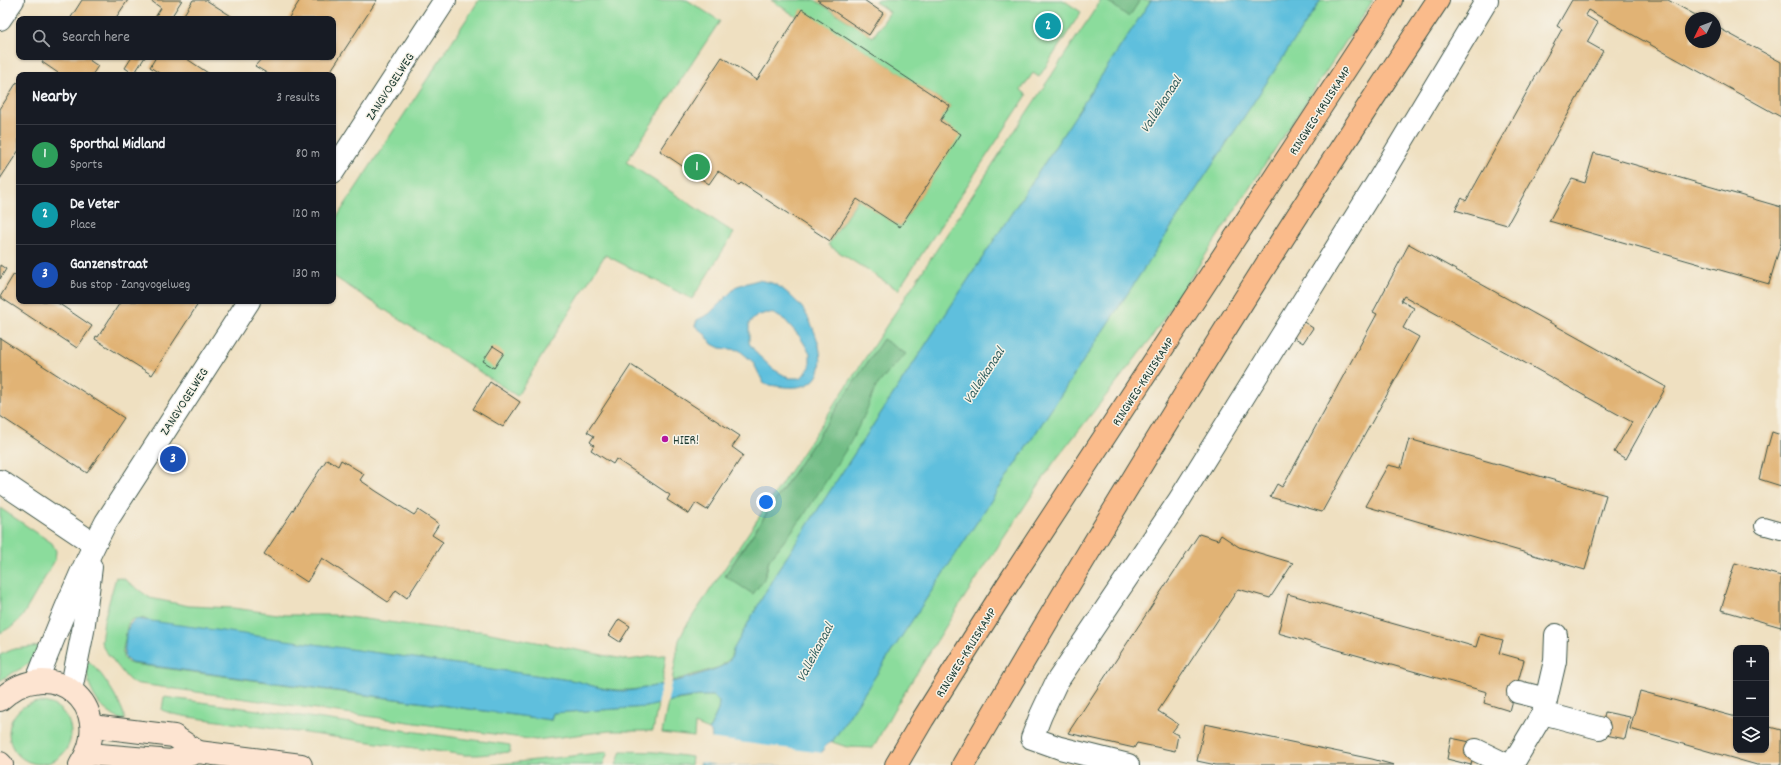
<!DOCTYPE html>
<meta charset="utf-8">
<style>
:root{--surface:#171b24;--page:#20242c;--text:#f1f3f6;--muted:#9ea1a6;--line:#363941;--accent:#2563eb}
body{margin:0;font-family:Dekko,sans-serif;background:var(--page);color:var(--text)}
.controls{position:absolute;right:12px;bottom:12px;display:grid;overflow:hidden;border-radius:8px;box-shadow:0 1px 3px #0004}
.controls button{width:36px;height:36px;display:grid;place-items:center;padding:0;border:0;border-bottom:1px solid var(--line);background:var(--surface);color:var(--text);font:20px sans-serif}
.compass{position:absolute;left:1685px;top:12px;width:36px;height:36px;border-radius:50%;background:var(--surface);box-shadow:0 1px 3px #0004;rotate:227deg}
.you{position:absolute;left:766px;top:502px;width:14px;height:14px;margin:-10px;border:3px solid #fff;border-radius:50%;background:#1a73e8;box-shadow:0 0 0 6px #1a73e833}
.badge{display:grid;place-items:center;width:26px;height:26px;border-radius:50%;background:var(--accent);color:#fff;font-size:13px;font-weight:700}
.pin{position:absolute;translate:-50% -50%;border:2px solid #fff;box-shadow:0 1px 4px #0006}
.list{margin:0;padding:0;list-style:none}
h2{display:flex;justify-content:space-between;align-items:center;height:52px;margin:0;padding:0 16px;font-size:17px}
h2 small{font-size:13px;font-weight:400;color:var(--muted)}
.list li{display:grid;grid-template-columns:26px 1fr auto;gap:12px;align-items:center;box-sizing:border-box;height:60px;padding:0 16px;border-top:1px solid var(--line)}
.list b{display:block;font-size:15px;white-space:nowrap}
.list p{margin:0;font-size:13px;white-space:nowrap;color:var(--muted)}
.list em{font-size:13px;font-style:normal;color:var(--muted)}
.icon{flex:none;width:22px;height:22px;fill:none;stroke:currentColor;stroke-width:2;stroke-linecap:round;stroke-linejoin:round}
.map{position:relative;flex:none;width:1781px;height:765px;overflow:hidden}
.search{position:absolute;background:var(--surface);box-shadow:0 1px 3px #0004;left:16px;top:16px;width:320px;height:44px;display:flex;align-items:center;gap:10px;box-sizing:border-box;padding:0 14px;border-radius:8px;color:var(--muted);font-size:15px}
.panel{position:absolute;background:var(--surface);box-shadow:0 1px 3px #0004;left:16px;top:72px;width:320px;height:232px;border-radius:8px}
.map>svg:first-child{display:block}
.green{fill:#8bdc9c;stroke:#558c68;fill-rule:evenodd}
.forest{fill:#70bc84;stroke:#487c5c}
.water{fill:#5ebfdd;stroke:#3e7e88;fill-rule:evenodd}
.pier{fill:#efe0c1}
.building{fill:#e1b374}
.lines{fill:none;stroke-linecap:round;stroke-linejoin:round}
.lane-casing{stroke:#3e5549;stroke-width:18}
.street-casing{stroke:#3e5549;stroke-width:24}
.secondary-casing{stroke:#3e5549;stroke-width:24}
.primary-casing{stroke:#3e5549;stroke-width:24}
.lane{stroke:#fff;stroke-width:16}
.street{stroke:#fff;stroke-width:22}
.secondary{stroke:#fde4d1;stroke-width:22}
.primary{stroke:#fabb8b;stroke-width:22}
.poi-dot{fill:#b5179e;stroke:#f7f3e8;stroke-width:1.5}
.labels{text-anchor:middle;stroke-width:3;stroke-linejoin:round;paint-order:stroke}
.street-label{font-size:13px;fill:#1f3d34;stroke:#f7f3e8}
.poi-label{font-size:13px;fill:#1f3d34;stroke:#f7f3e8;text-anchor:start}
.water-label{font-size:14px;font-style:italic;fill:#2f5e5e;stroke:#f7f3e8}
</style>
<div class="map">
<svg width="1781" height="765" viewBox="0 0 1781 765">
<rect width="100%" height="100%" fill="#f7f3e8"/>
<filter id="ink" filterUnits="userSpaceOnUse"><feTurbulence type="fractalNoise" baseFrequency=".025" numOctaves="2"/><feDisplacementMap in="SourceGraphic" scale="8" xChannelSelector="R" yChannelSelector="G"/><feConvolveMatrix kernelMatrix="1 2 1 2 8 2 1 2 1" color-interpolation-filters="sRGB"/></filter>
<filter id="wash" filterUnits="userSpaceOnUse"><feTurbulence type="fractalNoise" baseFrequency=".012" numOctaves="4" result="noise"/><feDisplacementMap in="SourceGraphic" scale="16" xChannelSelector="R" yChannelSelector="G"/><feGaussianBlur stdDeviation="0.9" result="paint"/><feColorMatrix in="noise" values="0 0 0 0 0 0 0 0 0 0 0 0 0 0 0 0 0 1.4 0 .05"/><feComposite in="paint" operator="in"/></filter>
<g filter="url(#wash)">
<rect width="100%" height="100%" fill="#efe0c1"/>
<!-- green -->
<g class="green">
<polygon points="479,0 687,0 720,21 626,162 734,233 692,299 605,255 517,396 333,276 333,223"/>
<polygon points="771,0 815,0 873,37 890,12 875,2 876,0 1063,0 1081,12 1039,77 1033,73 1021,90 1027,95 898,290 828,245 858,199 900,227 960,134 940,121 950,106 802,10 797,17"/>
<path d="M1101,0H1106L1129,17L1140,0H1151L775,575L733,650L731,658L720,667L672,681L679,640L686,626L829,413ZM883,339L906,354L887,373L876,387L803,517L769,560L766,574L753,594L725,575Z"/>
<polygon points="1321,0 1373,0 1149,341 1054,462 958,607 893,711 873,748 847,747 832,742"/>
<polygon points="0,508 52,543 56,551 55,560 22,617 13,626 0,633"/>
<path d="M116,577L124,579L150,598L189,606L233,608L285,615H333L450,630L480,631L628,660L662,655H666L662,684C629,693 608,692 577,681L146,621V619C127,616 127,624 125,640C124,645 122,651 123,656C124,661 128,663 132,664L551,720V721L553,713L647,707L658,704L653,731H609L536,740L133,683L127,678L104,649L101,642L104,620Z"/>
<path d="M40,646C29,670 19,667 0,681V655L14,649Z"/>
<path d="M88,661C99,667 125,708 125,720C120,720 115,717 111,714C93,702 87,683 86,663Z"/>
<polygon points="699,696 714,696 719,702 718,710 709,730 695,724 694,737 662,733 668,702"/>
<polygon points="164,697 510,745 510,752 478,755 465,755 189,717 173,714 162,710"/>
<circle cx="40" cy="733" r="31"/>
<polygon points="621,751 654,752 692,757 691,765 616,765"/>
<polygon points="608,752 603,765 491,765"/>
</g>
<!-- forest -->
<g class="forest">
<polygon points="1106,0 1140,0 1129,17"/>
<polygon points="883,339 906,354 887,373 876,387 864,416 849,445 803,517 769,560 764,579 753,594 725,576"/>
</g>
<!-- water -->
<g class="water">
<path d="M1151,0H1321L832,742L826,745L814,765H700L712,737L711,732L709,730L718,710L719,702L714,696H699L679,699L647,707L553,713L551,720L131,663L127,660L124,655C126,644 124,623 137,619L577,681C592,686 608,691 624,691C641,691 712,673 724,665C731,660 732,657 733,650L775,575Z"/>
<path d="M758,280C764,281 771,282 776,285C782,287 799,303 803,309C815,327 836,377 803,386C791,389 776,386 764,384L753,362L739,350L720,348L712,344L706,335L695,326L697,320L709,314L737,286ZM766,313L774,314L785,320L800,337L810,353V367L801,378H789L773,369L757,354L749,343V323L757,316Z"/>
</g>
<!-- pier -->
<g class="pier">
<polygon points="672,679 667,704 658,706 662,682"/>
<polygon points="709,738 823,753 817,765 716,765 699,762"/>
</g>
<g id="blocks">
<!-- building -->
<g class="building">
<polygon points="82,0 128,0 115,19 70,19"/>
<polygon points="150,0 182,0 170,19 154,19 161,8"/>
<polygon points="193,0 206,0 236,19 187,19 183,16"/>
<polygon points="300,0 377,0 328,75 270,75 255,66 263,57 333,57 333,19 288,19"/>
<polygon points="817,0 864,0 883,13 869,35"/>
<polygon points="1572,0 1668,0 1701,18 1691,18 1691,42 1715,42 1715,26 1781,62 1781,117 1588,10 1585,15 1598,23 1587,42 1603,51 1507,225 1455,210 1462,198 1466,201 1470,194 1562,29 1557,26"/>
<polygon points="802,9 950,106 940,121 961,134 900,227 857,199 830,241 741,183 739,185 718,171 709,184 660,151 722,57 757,80"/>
<polygon points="45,57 90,57 89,60 98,66 92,75 61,75 42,62"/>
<polygon points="132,57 145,57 134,74 125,68"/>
<polygon points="156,57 184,57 211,75 162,75 150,67"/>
<polygon points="17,82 19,84 19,150 0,179 0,109"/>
<polygon points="1594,153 1781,207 1781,243 1769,284 1549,221 1572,179 1585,183"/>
<polygon points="1409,244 1666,387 1626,459 1614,452 1632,422 1404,296 1401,301 1414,308 1403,328 1419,337 1322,512 1270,497 1277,484 1282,487 1286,481 1377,314 1373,312"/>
<polygon points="0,265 6,269 0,279"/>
<polygon points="14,274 19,278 19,301 55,301 92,326 77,348 0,297"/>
<polygon points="121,301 200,301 152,375 95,339 96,336 98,337"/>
<polygon points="1302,321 1313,328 1303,343 1292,336"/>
<polygon points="0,338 124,418 87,473 0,416"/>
<polygon points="493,346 504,353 494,368 483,361"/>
<polygon points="631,365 740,436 732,447 743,455 707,510 696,503 689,514 667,500 670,495 616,459 613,464 591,450 594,445 590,442 594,436 587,432"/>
<polygon points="490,382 520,402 503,427 473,409"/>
<polygon points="1772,432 1781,435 1781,486 1759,479 1767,445 1768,446"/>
<polygon points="1409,439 1606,495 1585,570 1365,506 1388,465 1401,468"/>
<polygon points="327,459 338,466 341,460 364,474 360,480 376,491 414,515 418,510 439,524 432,535 443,542 407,598 396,590 388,602 322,558 307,582 264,554"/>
<polygon points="1199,534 1218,540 1221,535 1239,547 1293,563 1270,598 1238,589 1158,711 1178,724 1172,732 1178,735 1175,751 1137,743 1134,748 1068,733"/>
<polygon points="1735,563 1781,576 1781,627 1721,610 1725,597 1724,596"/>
<polygon points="1288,594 1476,647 1480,634 1503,640 1499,653 1524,660 1510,711 1484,703 1487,692 1278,633"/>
<polygon points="619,619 630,626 620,642 609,635"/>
<polygon points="1640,691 1736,717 1736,750 1766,750 1766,726 1781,730 1781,765 1757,765 1630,729"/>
<polygon points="1605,712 1630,717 1625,739 1601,734"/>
<polygon points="1205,724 1372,759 1394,765 1216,765 1197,761"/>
<polygon points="1451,738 1475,743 1471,765 1447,759"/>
</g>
</g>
</g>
<g filter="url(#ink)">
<use href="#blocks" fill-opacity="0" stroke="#3e5549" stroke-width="1"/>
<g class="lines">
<!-- lane casing -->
<g class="lane-casing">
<polyline id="lane" points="1763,526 1781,531"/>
</g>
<!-- street casing -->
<g class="street-casing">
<g id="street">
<polyline points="0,19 13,0"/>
<polyline points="333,172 445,0"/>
<polyline points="0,481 94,544"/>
<path d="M37,680C58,627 79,573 106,522L249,301"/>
<polyline points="71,690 83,631 91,567"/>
<polyline points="1518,692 1546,699"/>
<polyline points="1543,713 1599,728"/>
<polyline points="1476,750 1507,765"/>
<polyline points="1128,765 1060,748 1032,738 1041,715 1056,683 1178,502 1378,181 1487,0"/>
<polyline points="1512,765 1543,713 1555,661 1556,635"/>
</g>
</g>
<!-- secondary casing -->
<g class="secondary-casing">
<g id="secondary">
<path d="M0,700C50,651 119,706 80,765"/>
<polyline points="92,726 174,736 198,752"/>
<polyline points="88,754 171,761 198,752 301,765"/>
<polyline points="0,763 2,765"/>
</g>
</g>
<!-- primary casing -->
<g class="primary-casing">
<g id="primary">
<polyline points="896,765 923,719 1008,584 1391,0"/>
<path d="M963,765C1113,505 1272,250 1438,0"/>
</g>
</g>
<!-- lane -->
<use href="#lane" class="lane"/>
<!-- street -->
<use href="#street" class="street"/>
<!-- secondary -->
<use href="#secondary" class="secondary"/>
<!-- primary -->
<use href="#primary" class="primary"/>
</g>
</g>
<!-- markers -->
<circle class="poi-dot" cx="665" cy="439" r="4"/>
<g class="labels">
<!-- street labels -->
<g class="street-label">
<text transform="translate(389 86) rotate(-57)" y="5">ZANGVOGELWEG</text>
<text transform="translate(1319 110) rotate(-57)" y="5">RINGWEG-KRUISKAMP</text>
<text transform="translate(1142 381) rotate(-57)" y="5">RINGWEG-KRUISKAMP</text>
<text transform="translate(183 401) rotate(-57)" y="5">ZANGVOGELWEG</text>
<text transform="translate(965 652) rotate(-58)" y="5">RINGWEG-KRUISKAMP</text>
</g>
<!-- poi labels -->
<g class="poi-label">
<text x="673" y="444">HIER!</text>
</g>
<!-- water labels -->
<g class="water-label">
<text transform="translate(1160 104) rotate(-57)" y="5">Valleikanaal</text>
<text transform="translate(983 375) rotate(-57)" y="5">Valleikanaal</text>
<text transform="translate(814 652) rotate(-62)" y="5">Valleikanaal</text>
</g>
</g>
</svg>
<div class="controls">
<button>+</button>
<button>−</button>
<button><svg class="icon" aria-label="layers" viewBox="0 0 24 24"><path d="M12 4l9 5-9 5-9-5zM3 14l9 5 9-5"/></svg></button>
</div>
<svg class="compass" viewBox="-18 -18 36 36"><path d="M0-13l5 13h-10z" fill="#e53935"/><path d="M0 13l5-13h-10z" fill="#9ea1a6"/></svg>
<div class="you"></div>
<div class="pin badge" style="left:697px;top:167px;background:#2e9e5b">1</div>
<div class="pin badge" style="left:1048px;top:26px;background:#0f9aa8">2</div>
<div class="pin badge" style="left:173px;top:459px;background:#1a4fb4">3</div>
<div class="search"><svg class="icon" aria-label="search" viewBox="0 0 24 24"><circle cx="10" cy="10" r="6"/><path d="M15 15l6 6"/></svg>Search here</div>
<section class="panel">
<h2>Nearby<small>3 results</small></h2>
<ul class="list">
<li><span class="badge" style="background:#2e9e5b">1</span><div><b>Sporthal Midland</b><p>Sports</p></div><em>80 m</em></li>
<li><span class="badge" style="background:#0f9aa8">2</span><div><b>De Veter</b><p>Place</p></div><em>120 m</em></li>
<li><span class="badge" style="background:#1a4fb4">3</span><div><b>Ganzenstraat</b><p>Bus stop · Zangvogelweg</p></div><em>130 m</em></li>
</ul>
</section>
</div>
